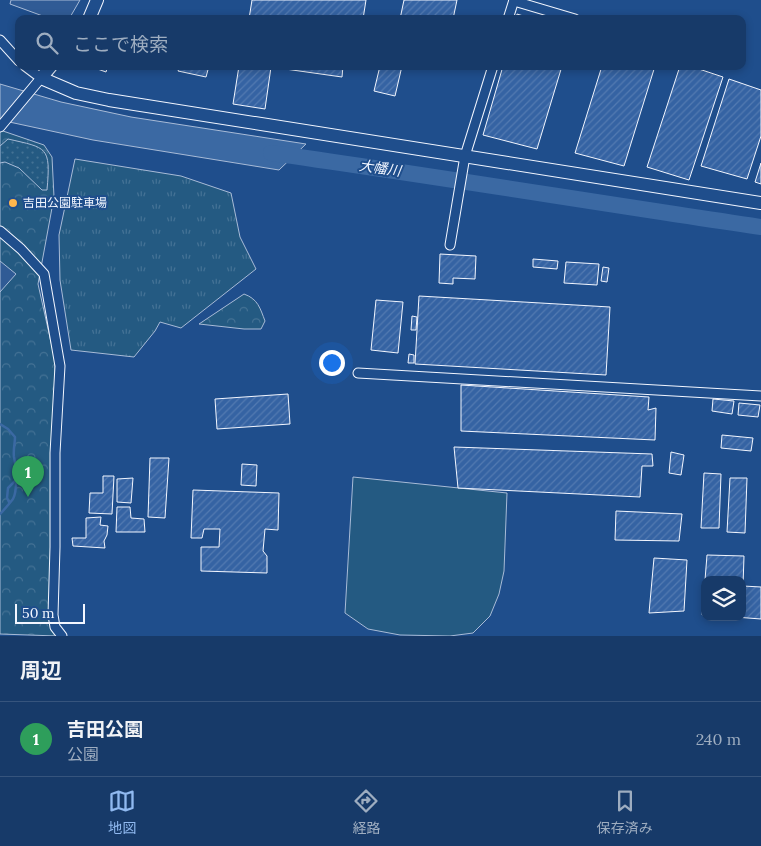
<!DOCTYPE html>
<html lang="ja">
<meta charset="utf-8">
<style>
:root{--surface:#173a69;--page:#244571;--text:#f1f3f6;--muted:#9eadc0;--line:#36547d;--accent:#90b9f0}
body{margin:0;font-family:Lora,"Noto Sans JP",serif;background:var(--page);color:var(--text)}
.controls{position:absolute;right:15px;bottom:15px;display:grid;overflow:hidden;border-radius:10px;box-shadow:0 2px 8px #0003}
.controls button{width:45px;height:45px;display:grid;place-items:center;padding:0;border:0;border-bottom:1px solid var(--line);background:var(--surface);color:var(--text);font:25px sans-serif}
.scale{position:absolute;left:15px;bottom:12px;width:70px;box-sizing:border-box;padding-left:5px;border:2px solid #f2f6ff;border-top:0;font-size:14px;line-height:18px;white-space:nowrap;color:#f2f6ff;-webkit-text-stroke:4px #1f4e8c;paint-order:stroke}
.you{position:absolute;left:331px;top:362px;width:18px;height:18px;margin:-12px;border:4px solid #fff;border-radius:50%;background:#1a73e8;box-shadow:0 0 0 8px #1a73e833}
.badge{display:grid;place-items:center;width:32px;height:32px;border-radius:50%;background:var(--accent);color:#fff;font-size:16px;font-weight:700}
.pin{position:absolute;translate:-50% -41px;filter:drop-shadow(0 1px 2px #0008)}
.pin::after{content:'';position:absolute;top:26px;width:18px;height:15px;background:inherit;clip-path:polygon(0 0,100% 0,50% 100%)}
.list{margin:0;padding:0;list-style:none}
h2{display:flex;justify-content:space-between;align-items:center;height:65px;margin:0;padding:0 20px;font-size:21px}
h2 small{font-size:16px;font-weight:400;color:var(--muted)}
.list li{display:grid;grid-template-columns:32px 1fr auto;gap:15px;align-items:center;box-sizing:border-box;height:75px;padding:0 20px;border-top:1px solid var(--line)}
.list b{display:block;font-size:19px;white-space:nowrap}
.list p{margin:0;font-size:16px;white-space:nowrap;color:var(--muted)}
.list em{font-size:16px;font-style:normal;color:var(--muted)}
.icon{flex:none;width:28px;height:28px;fill:none;stroke:currentColor;stroke-width:2;stroke-linecap:round;stroke-linejoin:round}
.map{position:relative;flex:none;width:761px;height:636px;overflow:hidden}
.search{position:absolute;background:var(--surface);box-shadow:0 2px 8px #0003;left:15px;right:15px;top:15px;height:55px;display:flex;align-items:center;gap:12px;box-sizing:border-box;padding:0 18px;border-radius:10px;color:var(--muted);font-size:19px}
.sheet{height:140px;background:var(--surface)}
nav{display:flex;justify-content:space-around;align-items:center;box-sizing:border-box;height:70px;border-top:1px solid var(--line);background:var(--surface);font-size:14px;color:var(--muted)}
nav a{display:grid;justify-items:center;gap:2px}
nav .on{color:var(--accent)}
.map>svg:first-child{display:block}
.grass{fill:url(#grass-tufts);stroke:#a8bbd7}
.forest{fill:url(#forest-crowns);stroke:#a8bbd7}
.garden{fill:url(#garden-dots);stroke:#a8bbd7}
.pitch{fill:#245a82;stroke:#a8bbd7}
.parking{fill:#305b95;stroke:#a8bbd7}
.water{fill:#3b69a3;stroke:#a8bbd7}
.lines{fill:none;stroke-linecap:round;stroke-linejoin:round}
.stream{stroke:#3b69a3;stroke-width:2.5}
.river{stroke:#3b69a3;stroke-width:16}
.building{fill:url(#building-hatch);stroke:#f2f6ff}
.street-casing{stroke:#f2f6ff;stroke-width:11}
.secondary-casing{stroke:#f2f6ff;stroke-width:14}
.street{stroke:#1f4e8c;stroke-width:9}
.secondary{stroke:#1f4e8c;stroke-width:12}
.poi-dot{fill:#ffb74d;stroke:#1f4e8c;stroke-width:2}
.labels{text-anchor:middle;stroke-width:4;stroke-linejoin:round;paint-order:stroke}
.poi-label{font-size:12px;fill:#f2f6ff;stroke:#1f4e8c;text-anchor:start}
.water-label{font-size:14px;font-style:italic;fill:#f2f6ff;stroke:#1f4e8c}
</style>
<div class="map">
<svg width="761" height="636" viewBox="0 0 761 636">
<defs>
<pattern id="grass-tufts" width="24" height="20" patternUnits="userSpaceOnUse" patternTransform="scale(1.25)"><rect width="24" height="20" fill="#245a82"/><path d="M3 7l-1-3M5 7V3M7 7l1-3M15 17l-1-3M17 17v-4M19 17l1-3" fill="none" stroke="#447295"/></pattern>
<pattern id="forest-crowns" width="20" height="18" patternUnits="userSpaceOnUse" patternTransform="scale(1.25)"><rect width="20" height="18" fill="#245a82"/><path d="M2 6a3 3 0 1 1 6 0M12 15a3 3 0 1 1 6 0" fill="none" stroke="#447295"/></pattern>
<pattern id="garden-dots" width="8" height="8" patternUnits="userSpaceOnUse" patternTransform="scale(1.25)"><rect width="8" height="8" fill="#245a82"/><path d="M2 2h.1M6 6h.1" fill="none" stroke="#447295" stroke-width="1.8" stroke-linecap="round"/></pattern>
<pattern id="building-hatch" width="6" height="6" patternUnits="userSpaceOnUse" patternTransform="scale(1.25)"><rect width="6" height="6" fill="#3563a3"/><path d="M-1 1l2-2M0 6l6-6M5 7l2-2" fill="none" stroke="#537ab1"/></pattern>
</defs>
<rect width="100%" height="100%" fill="#1f4e8c"/>
<!-- grass -->
<polygon class="grass" points="75,159 181,176 231,193 240,237 256,269 181,328 160,322 155,331 134,357 71,350 60,280 59,235"/>
<!-- forest -->
<g class="forest">
<polygon points="0,130 44,145 52,157 54,197 38,284 55,360 57,636 0,634"/>
<path d="M244,294C258,299 260,308 265,321L261,329H244L199,324Z"/>
</g>
<!-- garden -->
<path class="garden" d="M8,139C47,148 51,146 47,190H42L19,168L5,162L0,163V146Z"/>
<!-- pitch -->
<polygon class="pitch" points="353,477 507,493 504,571 499,594 490,616 473,633 450,636 400,635 368,629 345,613"/>
<!-- parking -->
<g class="parking">
<polygon points="11,0 80,0 69,19 51,19 10,4"/>
<polygon points="0,261 16,274 0,292"/>
</g>
<!-- water -->
<polygon class="water" points="0,84 61,102 131,117 306,144 279,170 93,140 0,120"/>
<g class="lines">
<!-- stream -->
<g class="stream">
<path d="M0,424L8,429L15,437C15,443 13,450 14,457C16,466 18,490 13,499C9,504 5,509 0,514"/>
<polyline points="9,502 7,498 8,488 15,481"/>
</g>
<!-- river -->
<path class="river" d="M271,153C435,176 598,203 761,227"/>
</g>
<!-- building -->
<g class="building">
<polygon points="252,0 366,0 363,19 249,19"/>
<polygon points="404,0 457,0 453,19 400,19"/>
<polygon points="517,14 533,19 516,19"/>
<polygon points="89,66 108,66 106,72"/>
<polygon points="180,66 209,66 206,77 178,71"/>
<polygon points="239,66 343,66 342,77 271,67 265,109 233,104"/>
<polygon points="380,66 402,66 395,96 374,91"/>
<polygon points="503,66 562,66 537,149 483,135"/>
<polygon points="602,66 655,66 624,166 575,153"/>
<polygon points="680,66 690,66 723,77 689,180 647,167"/>
<polygon points="729,79 761,90 761,136 747,179 701,166"/>
<polygon points="761,163 761,184 755,182"/>
<polygon points="440,254 476,256 475,279 453,278 453,284 439,283"/>
<polygon points="533,259 558,261 557,269 533,267"/>
<polygon points="566,262 599,264 597,285 564,283"/>
<polygon points="603,267 609,268 607,282 601,281"/>
<polygon points="419,296 610,307 606,375 415,364"/>
<polygon points="376,300 403,302 398,353 371,350"/>
<polygon points="412,316 417,317 416,330 411,330"/>
<polygon points="409,354 414,355 414,363 408,363"/>
<polygon points="461,385 649,397 648,410 656,408 655,440 461,431"/>
<polygon points="288,394 290,424 217,429 215,399"/>
<polygon points="713,399 734,401 732,414 712,411"/>
<polygon points="739,403 760,405 758,417 738,415"/>
<polygon points="722,435 753,438 751,451 721,448"/>
<polygon points="454,447 652,454 653,466 642,466 640,497 458,488"/>
<polygon points="671,452 684,455 681,475 669,473"/>
<polygon points="150,458 169,458 165,518 148,517"/>
<polygon points="242,464 257,465 256,486 241,485"/>
<polygon points="704,473 721,474 719,528 701,528"/>
<polygon points="103,476 114,476 112,514 89,513 90,493 103,493"/>
<polygon points="133,478 131,503 117,502 117,479"/>
<polygon points="730,478 747,478 745,533 727,532"/>
<polygon points="193,490 279,493 278,530 265,529 263,551 267,556 267,573 201,571 201,547 219,547 220,529 204,529 202,538 191,538"/>
<polygon points="117,507 130,507 131,518 144,519 145,532 116,532"/>
<polygon points="616,511 682,514 679,541 615,540"/>
<polygon points="101,517 100,525 108,526 107,535 104,541 105,548 73,546 72,538 86,538 86,518"/>
<polygon points="707,555 744,556 743,586 761,587 761,619 735,617 742,617 742,580 705,580"/>
<polygon points="654,558 687,560 684,611 649,613"/>
<polygon points="705,583 705,615 702,615"/>
</g>
<g class="lines">
<!-- street casing -->
<g class="street-casing">
<g id="street">
<polyline points="514,1 575,19"/>
<polyline points="508,19 514,0"/>
<polyline points="0,40 19,61"/>
<polyline points="0,127 41,78 25,66"/>
<polyline points="0,231 21,249 44,274 60,366 55,453 55,547 53,615 55,627 62,636"/>
<polyline points="450,245 465,156 493,66"/>
<polyline points="358,373 761,396"/>
</g>
</g>
<!-- secondary casing -->
<g class="secondary-casing">
<g id="secondary">
<polyline points="89,19 97,0"/>
<polyline points="51,66 41,78 76,93 109,100 761,203"/>
</g>
</g>
<!-- street -->
<use href="#street" class="street"/>
<!-- secondary -->
<use href="#secondary" class="secondary"/>
</g>
<!-- markers -->
<circle class="poi-dot" cx="13" cy="203" r="5"/>
<g class="labels">
<!-- poi labels -->
<g class="poi-label">
<text x="23" y="207">吉田公園駐車場</text>
</g>
<!-- water labels -->
<g class="water-label">
<text transform="translate(380 168) rotate(8)" y="5">大幡川</text>
</g>
</g>
</svg>
<div class="controls">
<button><svg class="icon" aria-label="layers" viewBox="0 0 24 24"><path d="M12 4l9 5-9 5-9-5zM3 14l9 5 9-5"/></svg></button>
</div>
<div class="scale">50 m</div>
<div class="you"></div>
<div class="pin badge" style="left:28px;top:497px;background:#2e9e5b">1</div>
<div class="search"><svg class="icon" aria-label="search" viewBox="0 0 24 24"><circle cx="10" cy="10" r="6"/><path d="M15 15l6 6"/></svg>ここで検索</div>
</div>
<section class="sheet">
<h2>周辺<small></small></h2>
<ul class="list">
<li><span class="badge" style="background:#2e9e5b">1</span><div><b>吉田公園</b><p>公園</p></div><em>240 m</em></li>
</ul>
</section>
<nav>
<a class="on"><svg class="icon" aria-label="map" viewBox="0 0 24 24"><path d="M3 6l6-2 6 2 6-2v14l-6 2-6-2-6 2zM9 4v14M15 6v14"/></svg>地図</a>
<a><svg class="icon" aria-label="directions" viewBox="0 0 24 24"><path d="M12 3l9 9-9 9-9-9zM9 14v-3h6M13 9l2 2-2 2"/></svg>経路</a>
<a><svg class="icon" aria-label="saved" viewBox="0 0 24 24"><path d="M7 4h10v16l-5-4-5 4z"/></svg>保存済み</a>
</nav>
